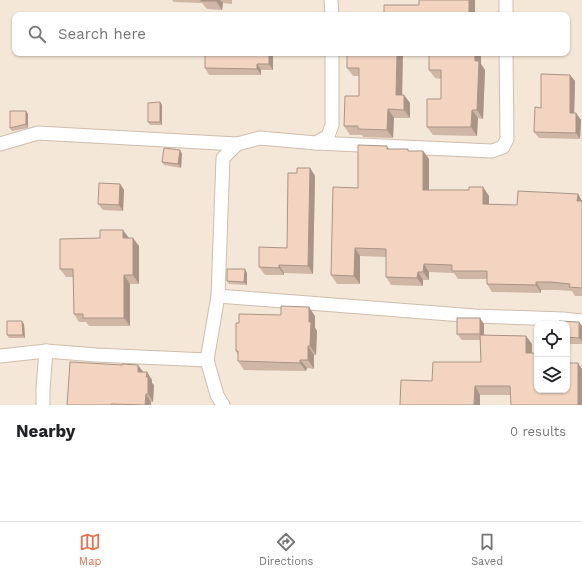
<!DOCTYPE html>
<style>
:root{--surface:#fff;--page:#f2f2f2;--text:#202124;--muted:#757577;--line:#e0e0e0;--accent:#e5714f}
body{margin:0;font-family:"Work Sans",sans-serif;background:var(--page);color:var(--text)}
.controls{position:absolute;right:12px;bottom:12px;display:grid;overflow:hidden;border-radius:8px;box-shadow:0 1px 3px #0004}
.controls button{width:36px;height:36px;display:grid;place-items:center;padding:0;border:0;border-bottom:1px solid var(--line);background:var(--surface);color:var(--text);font:20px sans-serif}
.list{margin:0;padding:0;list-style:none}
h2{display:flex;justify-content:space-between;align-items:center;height:52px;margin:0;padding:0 16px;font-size:17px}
h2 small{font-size:13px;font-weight:400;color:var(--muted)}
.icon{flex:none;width:22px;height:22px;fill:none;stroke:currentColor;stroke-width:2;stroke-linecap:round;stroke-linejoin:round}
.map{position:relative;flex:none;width:582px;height:405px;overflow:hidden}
.search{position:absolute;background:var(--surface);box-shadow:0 1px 3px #0004;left:12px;right:12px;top:12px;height:44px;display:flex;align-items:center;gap:10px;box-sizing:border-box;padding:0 14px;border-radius:8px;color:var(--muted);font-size:15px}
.sheet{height:116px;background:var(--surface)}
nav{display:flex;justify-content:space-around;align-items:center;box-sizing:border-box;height:56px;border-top:1px solid var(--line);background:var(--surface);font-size:11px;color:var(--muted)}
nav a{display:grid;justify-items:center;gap:2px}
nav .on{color:var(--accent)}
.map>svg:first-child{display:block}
.residential{fill:#f4e7d7;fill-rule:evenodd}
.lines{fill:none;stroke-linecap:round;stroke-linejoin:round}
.street-casing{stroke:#cfbdae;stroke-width:15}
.street{stroke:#fff;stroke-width:13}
.wall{fill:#d0b6a5}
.shaded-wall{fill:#a99486}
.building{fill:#f2d4c0;stroke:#a99486}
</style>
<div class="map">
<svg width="582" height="405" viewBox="0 0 582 405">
<rect width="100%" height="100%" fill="#fcf5e9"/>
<!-- residential -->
<path class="residential" d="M0,0H582V405H0ZM15,15H567V53H15ZM537,324H567V390H537Z"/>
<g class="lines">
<!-- street casing -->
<g class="street-casing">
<g id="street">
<polyline points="331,0 332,15"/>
<polyline points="506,15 506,0"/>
<polyline points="316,143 492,151 503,147 507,139 506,53"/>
<polyline points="0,144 38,133 237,144"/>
<polyline points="218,296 475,316 563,319 582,321"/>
<polyline points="0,356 46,351"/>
<polyline points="43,405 43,388 46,351 96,355 207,360"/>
<polyline points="223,405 217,395 207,360 218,296 223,158 237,144 260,138 316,143 328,136 332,125 332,53"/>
</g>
</g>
<!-- street -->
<use href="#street" class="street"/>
</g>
<!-- wall -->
<g class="wall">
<polygon points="172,0 232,0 232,4 223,3 222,10 207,9 202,3 174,2"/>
<polygon points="475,0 475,15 384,15 419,5"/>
<polygon points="273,53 273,70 261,70 261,75 209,75 205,68"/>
<polygon points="347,53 402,95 404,95 410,103 410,118 394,118 393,138 363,137 362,135 350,135 344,126 359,96 359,76 353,76 347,68"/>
<polygon points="481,64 485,70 483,119 478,118 477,136 433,135 427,127 441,99 441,79 435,78 429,70"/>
<polygon points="570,75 575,81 574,113 576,113 581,120 580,139 539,138 534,132 541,108"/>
<polygon points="160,102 162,105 162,125 150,125 148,122"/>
<polygon points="28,114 28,128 12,131 10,128"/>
<polygon points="387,146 389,149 409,151 423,151 429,159 429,190 489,196 489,204 517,205 578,194 582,201 582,296 575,296 572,291 557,290 541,290 541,293 492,292 487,284 487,279 458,279 454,273 429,272 429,280 423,280 423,286 391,285 386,277 386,257 360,256 360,284 337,284 331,275 358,188"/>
<polygon points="180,150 182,154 181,168 164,165 162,162"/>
<polygon points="310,168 315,176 313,274 284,273 284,275 265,275 259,267 287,248 297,173"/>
<polygon points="120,184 124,190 123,211 103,210 98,204"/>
<polygon points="129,238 139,246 139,284 130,284 130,326 89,326 86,322 79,322 74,314 73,277 66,277 60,269"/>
<polygon points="247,273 247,285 229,284 227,281"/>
<polygon points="315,316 315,328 317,331 316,355 314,355 314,369 307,368 306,371 244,370 238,361 238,355 236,351"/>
<polygon points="24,324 25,338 9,338 7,335"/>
<polygon points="484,324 484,335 526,336 532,344 510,395 480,395 432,381 481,362 480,340 462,340 457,334"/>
<polygon points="567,324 582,326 582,344 567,344"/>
<polygon points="122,365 143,372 147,372 152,380 152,383 154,385 153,402 151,402 151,405 67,405"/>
</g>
<!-- shaded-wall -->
<g class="shaded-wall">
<polygon points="216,0 220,0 223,3 222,10 216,1"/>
<polygon points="469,0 475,0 475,15 470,15 469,14"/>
<polygon points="269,53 273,53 273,70 269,64"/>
<polygon points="397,53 403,53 402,103 396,95"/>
<polygon points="475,53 481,53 481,64 485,70 483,119 477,110 475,61"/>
<polygon points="257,64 261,70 261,75 257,69"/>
<polygon points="570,75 575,81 574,119 570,113"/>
<polygon points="404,95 410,103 410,118 404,110"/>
<polygon points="160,102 162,105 162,125 160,122"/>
<polygon points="388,109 394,118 393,138 387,130"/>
<polygon points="472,110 478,118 477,136 471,127"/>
<polygon points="26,111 28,114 28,128 26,124"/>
<polygon points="576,113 581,120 580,139 576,133"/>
<polygon points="180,150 182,154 181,168 178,164"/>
<polygon points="423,151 429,159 429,198 423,190"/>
<polygon points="310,168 315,176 313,274 308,266"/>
<polygon points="120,184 124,190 123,211 119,205"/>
<polygon points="483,187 489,196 489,212 483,204"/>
<polygon points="578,194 582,201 582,208 577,201"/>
<polygon points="123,230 129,238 123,238"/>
<polygon points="133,238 139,246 139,284 133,275"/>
<polygon points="355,248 360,256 360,284 354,276"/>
<polygon points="424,264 429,272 429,280 423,272"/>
<polygon points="279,265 284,273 284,275 279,268"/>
<polygon points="245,269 247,273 247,285 244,282"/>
<polygon points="418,272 423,280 423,286 417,278"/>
<polygon points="124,275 130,284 130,326 124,318"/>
<polygon points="536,282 541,290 541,293 536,285"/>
<polygon points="309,307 315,316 315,328 317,331 316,355 310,346 309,322"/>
<polygon points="480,318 484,324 484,340 480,334"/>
<polygon points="22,321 24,324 25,338 23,335"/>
<polygon points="579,322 582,326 582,341 579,338"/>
<polygon points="526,336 532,344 532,361 526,353"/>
<polygon points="308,346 314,355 314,369 308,360"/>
<polygon points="300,360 307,368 306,371 300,363"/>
<polygon points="578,363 582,369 582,405 578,405"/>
<polygon points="138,365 144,373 138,372"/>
<polygon points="147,372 152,380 152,383 154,385 153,402 148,394"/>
<polygon points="475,386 480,395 480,405 474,405"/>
<polygon points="146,394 151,402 151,405 145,405"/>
</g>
<!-- building -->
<g class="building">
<rect x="201" y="0" width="15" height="1"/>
<polygon points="419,0 469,0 469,14 457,13 457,15 384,15 384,5 419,5"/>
<polygon points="205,53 269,53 269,64 257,64 257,69 205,68"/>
<polygon points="347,53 397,53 396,95 404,95 404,110 388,109 387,130 358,129 358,126 344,126 345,96 359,96 359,68 347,68"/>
<polygon points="429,53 475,53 475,61 479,61 477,110 472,110 471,127 427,127 427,99 441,99 441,70 429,70"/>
<polygon points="541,74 570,75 570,113 576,113 576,133 534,132 535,107 541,108"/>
<polygon points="160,102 160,122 148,122 148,103"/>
<polygon points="10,111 26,111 26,124 10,128"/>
<polygon points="358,145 387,146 387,149 408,149 408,151 423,151 423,190 469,190 469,187 483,187 483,204 517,205 518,191 578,194 577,201 582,201 582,288 569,287 570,284 551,282 536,282 536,285 487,284 487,271 452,271 452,265 424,264 423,272 418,272 417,278 386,277 386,249 355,248 354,276 331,275 333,187 358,188"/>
<polygon points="164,148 180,150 178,164 162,162"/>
<polygon points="297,168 310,168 308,266 279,265 279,268 259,267 259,247 287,248 288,173 297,173"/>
<polygon points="99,183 120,184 119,205 98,204"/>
<polygon points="100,230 123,230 123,238 133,238 133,275 124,275 124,318 83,318 83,314 74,314 73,269 60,269 60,239 100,238"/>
<polygon points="227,269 245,269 244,282 227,281"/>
<polygon points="281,306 309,307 309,322 311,322 310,346 308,346 308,360 300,360 300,363 238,361 238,351 236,351 236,323 239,323 239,314 281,315"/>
<rect x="457" y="318" width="23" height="16"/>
<polygon points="7,321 22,321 23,335 7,335"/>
<polygon points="559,321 579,322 579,338 567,337 567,324 559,324"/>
<polygon points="480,335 526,336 526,353 537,353 537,390 567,390 567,363 578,363 578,405 511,405 510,386 475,386 474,405 400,405 401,380 432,381 433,362 481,362"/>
<polygon points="70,362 122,365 122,364 138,365 138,372 147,372 146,377 148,377 148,394 146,394 145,405 111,404 111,405 67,405"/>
</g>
</svg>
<div class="controls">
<button><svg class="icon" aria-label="locate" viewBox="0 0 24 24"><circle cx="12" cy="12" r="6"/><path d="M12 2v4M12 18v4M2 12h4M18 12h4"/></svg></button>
<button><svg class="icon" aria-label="layers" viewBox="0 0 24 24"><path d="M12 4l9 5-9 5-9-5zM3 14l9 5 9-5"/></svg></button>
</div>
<div class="search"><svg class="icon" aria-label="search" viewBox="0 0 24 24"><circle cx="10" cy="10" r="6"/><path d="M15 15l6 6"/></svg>Search here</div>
</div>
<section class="sheet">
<h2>Nearby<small>0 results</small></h2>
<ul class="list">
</ul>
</section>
<nav>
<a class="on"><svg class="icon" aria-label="map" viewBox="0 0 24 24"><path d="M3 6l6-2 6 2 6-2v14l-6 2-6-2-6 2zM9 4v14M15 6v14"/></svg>Map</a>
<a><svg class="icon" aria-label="directions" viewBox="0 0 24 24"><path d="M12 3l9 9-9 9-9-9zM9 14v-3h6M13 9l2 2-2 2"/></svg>Directions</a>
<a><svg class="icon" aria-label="saved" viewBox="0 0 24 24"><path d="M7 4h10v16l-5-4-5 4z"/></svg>Saved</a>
</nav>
